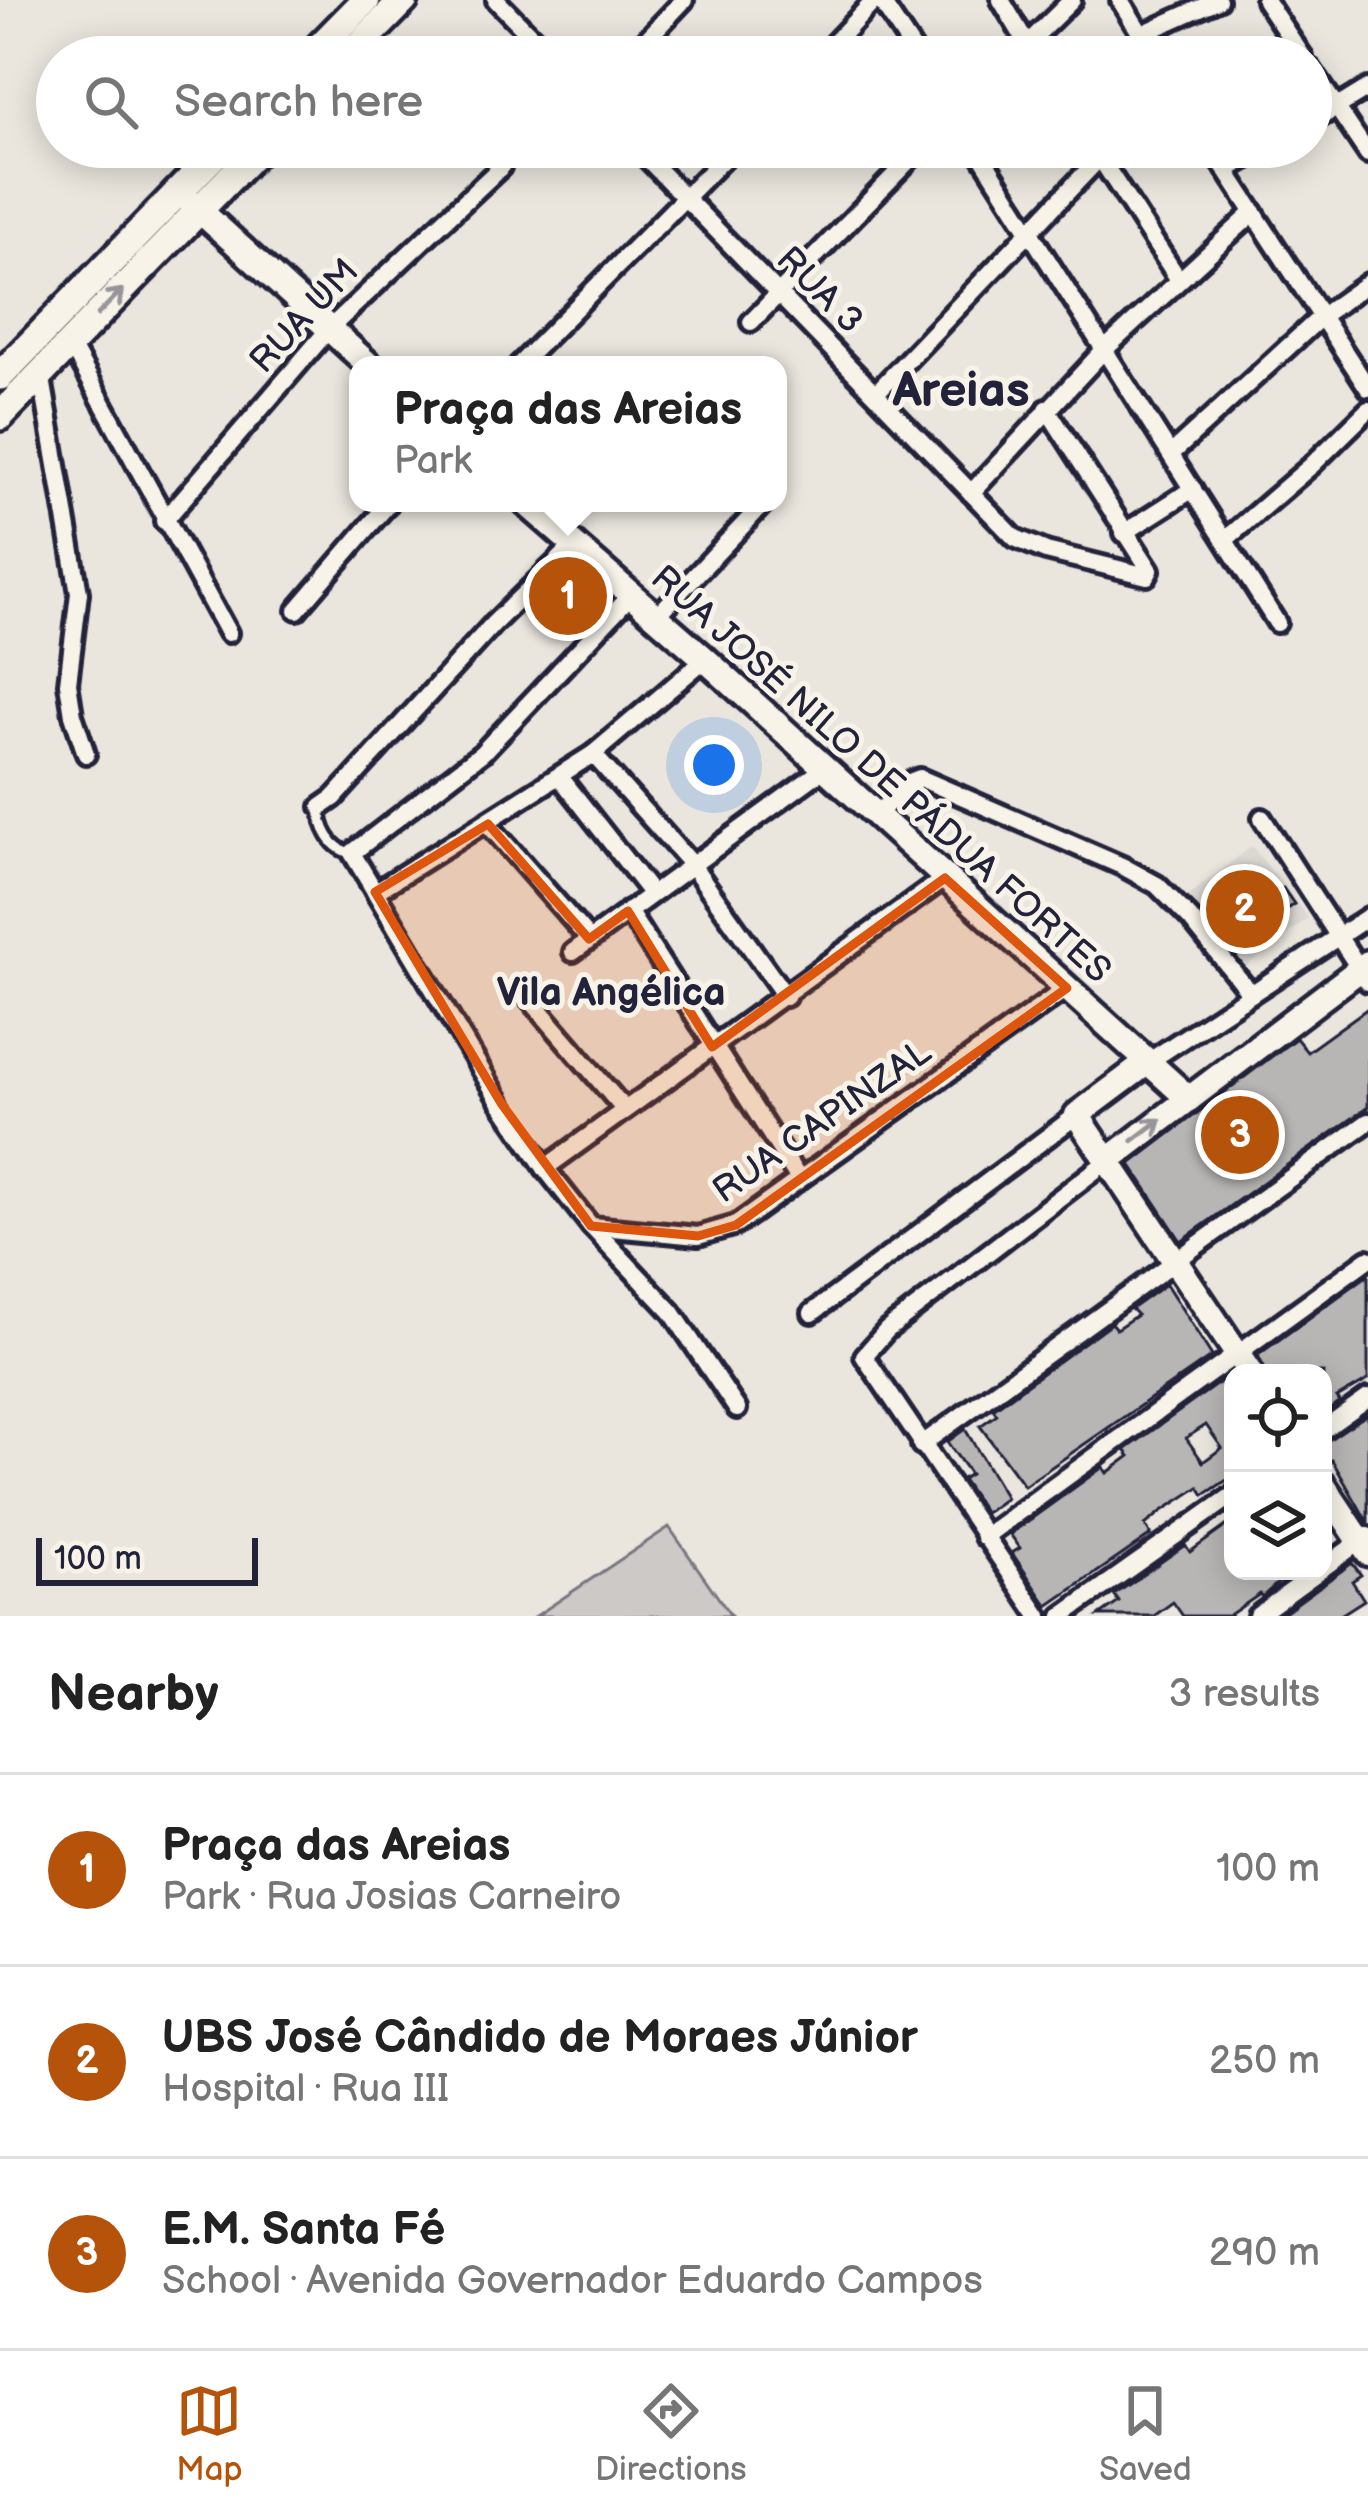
<!DOCTYPE html>
<meta charset="utf-8">
<style>
:root{--surface:#fff;--page:#f2f2f2;--text:#222;--muted:#767676;--line:#e0e0e0;--accent:#b45309}
body{margin:0;font-family:"Balsamiq Sans",sans-serif;background:var(--page);color:var(--text)}
.controls{position:absolute;right:36px;bottom:36px;display:grid;overflow:hidden;border-radius:24px;box-shadow:0 6px 30px #0003}
.controls button{width:108px;height:108px;display:grid;place-items:center;padding:0;border:0;border-bottom:3px solid var(--line);background:var(--surface);color:var(--text);font:60px sans-serif}
.scale{position:absolute;left:36px;bottom:30px;width:222px;box-sizing:border-box;padding-left:12px;border:6px solid #22223b;border-top:0;font-size:33px;line-height:42px;white-space:nowrap;color:#22223b;-webkit-text-stroke:9px #f7f3e8;paint-order:stroke}
.you{position:absolute;left:714px;top:765px;width:42px;height:42px;margin:-30px;border:9px solid #fff;border-radius:50%;background:#1a73e8;box-shadow:0 0 0 18px #1a73e833}
.badge{display:grid;place-items:center;width:78px;height:78px;border-radius:50%;background:var(--accent);color:#fff;font-size:39px;font-weight:700}
.pin{position:absolute;translate:-50% -50%;border:6px solid #fff;box-shadow:0 3px 12px #0006}
.popup{position:absolute;left:349px;top:356px;width:438px;height:156px;box-sizing:border-box;display:grid;place-content:center;border-radius:24px;background:var(--surface);filter:drop-shadow(0 3px 9px #0005);font-size:39px;white-space:nowrap;color:var(--muted)}
.popup b{font-size:45px;color:var(--text)}
.popup::after{content:'';position:absolute;left:50%;top:100%;margin-left:-24px;border:24px solid transparent;border-top-color:var(--surface)}
.list{margin:0;padding:0;list-style:none}
h2{display:flex;justify-content:space-between;align-items:center;height:156px;margin:0;padding:0 48px;font-size:51px}
h2 small{font-size:39px;font-weight:400;color:var(--muted)}
.list li{display:grid;grid-template-columns:78px 1fr auto;gap:36px;align-items:center;box-sizing:border-box;height:192px;padding:0 48px;border-top:3px solid var(--line)}
.list b{display:block;font-size:45px;white-space:nowrap}
.list p{margin:0;font-size:39px;white-space:nowrap;color:var(--muted)}
.list em{font-size:39px;font-style:normal;color:var(--muted)}
.icon{flex:none;width:66px;height:66px;fill:none;stroke:currentColor;stroke-width:2;stroke-linecap:round;stroke-linejoin:round}
.map{position:relative;flex:none;width:1368px;height:1616px;overflow:hidden}
.search{position:absolute;background:var(--surface);box-shadow:0 6px 30px #0003;left:36px;right:36px;top:36px;height:132px;display:flex;align-items:center;gap:30px;box-sizing:border-box;padding:0 42px;border-radius:66px;color:var(--muted);font-size:45px}
.sheet{height:732px;background:var(--surface)}
nav{display:flex;justify-content:space-around;align-items:center;box-sizing:border-box;height:168px;border-top:3px solid var(--line);background:var(--surface);font-size:33px;color:var(--muted)}
nav a{display:grid;justify-items:center;gap:6px}
nav .on{color:var(--accent)}
.map>svg:first-child{display:block}
.built{fill:#dbd8d2}
.green{fill:#cdc9c6;stroke:#787680;stroke-width:3}
.building{fill:#b8b6b5;stroke:#22223b;stroke-width:3;fill-rule:evenodd}
.lines{fill:none;stroke-linecap:round;stroke-linejoin:round}
.lane-casing{stroke:#22223b;stroke-width:18}
.street-casing{stroke:#22223b;stroke-width:26}
.secondary-casing{stroke:#22223b;stroke-width:33}
.primary-casing{stroke:#22223b;stroke-width:36}
.lane{stroke:#f7f3e8;stroke-width:9}
.street{stroke:#f7f3e8;stroke-width:16}
.secondary{stroke:#f7f3e8;stroke-width:24}
.primary{stroke:#f7f3e8;stroke-width:27}
.oneway{stroke:#97959a}
.marked{fill:#de560e;fill-opacity:0.2;stroke:#de560e;stroke-width:9;stroke-linejoin:round}
.labels{text-anchor:middle;stroke-width:10;stroke-linejoin:round;paint-order:stroke}
.street-label{font-size:36px;fill:#22223b;stroke:#f7f3e8}
.neighbourhood-label{font-size:39px;font-weight:bold;fill:#22223b;stroke:#f7f3e8}
.district-label{font-size:48px;font-weight:bold;fill:#22223b;stroke:#f7f3e8}
</style>
<div class="map">
<svg width="1368" height="1616" viewBox="0 0 1368 1616">
<rect width="100%" height="100%" fill="#eae6de"/>
<filter id="ink" filterUnits="userSpaceOnUse"><feTurbulence type="fractalNoise" baseFrequency=".00833" numOctaves="2"/><feDisplacementMap in="SourceGraphic" scale="24" xChannelSelector="R" yChannelSelector="G"/><feConvolveMatrix kernelMatrix="1 2 1 2 8 2 1 2 1" color-interpolation-filters="sRGB"/></filter>
<g filter="url(#ink)">
<!-- built -->
<polygon class="built" points="1252,846 1308,918 1239,972 1183,900"/>
<!-- green -->
<g class="green">
<polygon points="559,560 605,599 578,632 531,593"/>
<polygon points="669,1527 731,1616 536,1616"/>
</g>
<!-- building -->
<g class="building">
<polygon points="1246,887 1259,905 1283,888 1294,904 1276,916 1285,928 1266,941 1260,933 1237,950 1223,931 1229,927 1222,917 1236,906 1231,898"/>
<polygon points="1368,1008 1368,1107 1181,1241 1130,1164 1296,1038 1307,1052"/>
<polygon points="1368,1275 1368,1380 1337,1398 1340,1402 1323,1414 1323,1373 1266,1373 1258,1355"/>
<polygon points="1166,1284 1212,1356 1024,1486 980,1426 997,1414 993,1409 1111,1323 1116,1329 1137,1315 1131,1309"/>
<path d="M1227,1377L1233,1387V1476L1204,1495L1199,1487L1161,1512L1145,1525L1151,1535L1048,1606L1012,1553L1020,1548L1010,1534L1103,1467L1107,1473L1130,1456L1125,1450ZM1206,1425L1222,1448L1203,1462L1186,1438Z"/>
<polygon points="1368,1414 1368,1523 1332,1460 1323,1467 1323,1443"/>
<polygon points="965,1429 1006,1498 985,1513 962,1479 970,1474 947,1442"/>
<polygon points="1233,1521 1233,1571 1291,1571 1262,1597 1260,1594 1228,1616 1183,1616 1173,1602 1154,1616 1099,1616 1119,1602 1114,1595 1185,1545 1190,1552"/>
<polygon points="1352,1563 1361,1575 1352,1581 1364,1600 1339,1616 1279,1616"/>
</g>
<g class="lines">
<!-- lane casing -->
<g class="lane-casing">
<path id="lane" d="M321,807C319,826 331,850 352,853"/>
</g>
<!-- street casing -->
<g class="street-casing">
<g id="street">
<polyline points="496,0 552,57"/>
<polyline points="880,0 918,57"/>
<polyline points="1001,0 1035,57"/>
<polyline points="1120,0 1155,57"/>
<polyline points="1265,0 1303,57"/>
<polyline points="1142,34 1218,0"/>
<polyline points="630,57 684,0"/>
<polyline points="821,57 875,0"/>
<polyline points="1014,57 1072,0"/>
<polyline points="1311,69 1368,154"/>
<polyline points="1311,123 1368,88"/>
<polyline points="636,147 1015,538 1046,551 1147,576 1150,570 1047,409"/>
<polyline points="976,147 1277,623"/>
<polyline points="1093,147 1179,280"/>
<polyline points="1211,147 1368,388"/>
<polyline points="1226,170 1268,147"/>
<polyline points="751,322 922,147"/>
<polyline points="70,343 228,633"/>
<polyline points="519,365 735,147"/>
<polyline points="41,373 79,593 68,683 73,715 86,754"/>
<polyline points="877,392 1110,147"/>
<polyline points="1171,454 1323,315 1368,283"/>
<polyline points="971,493 1104,350 1254,212"/>
<polyline points="164,521 329,329 501,167"/>
<polyline points="554,527 578,503"/>
<polyline points="1124,533 1193,489"/>
<polyline points="1225,540 1312,465 1368,410"/>
<polyline points="631,595 482,753 352,853 501,1103 545,1168 591,1226 672,1312 737,1409"/>
<polyline points="297,610 389,503"/>
<polyline points="656,617 764,503"/>
<polyline points="593,754 692,865 786,997"/>
<polyline points="560,777 651,893"/>
<polyline points="321,807 334,798 494,623 574,545"/>
<polyline points="876,816 907,783 920,778 1122,866 1157,885 1190,918 1251,994"/>
<polyline points="1262,818 1368,982"/>
<polyline points="488,824 589,939"/>
<polyline points="375,892 593,754 705,659"/>
<polyline points="628,911 799,1179"/>
<polyline points="573,952 825,768"/>
<polyline points="529,998 624,1109"/>
<polyline points="1148,1062 1368,917"/>
<polyline points="545,1168 945,878"/>
<polyline points="591,1226 698,1236 736,1225 1067,988"/>
<polyline points="812,1313 1077,1115"/>
<polyline points="1323,1430 1368,1398"/>
<polyline points="921,1445 1368,1122"/>
<polyline points="984,1537 1368,1259"/>
<polyline points="1323,1568 1367,1536"/>
<polyline points="1039,1616 864,1356 887,1330 1106,1162"/>
<polyline points="1062,1616 1233,1495"/>
<polyline points="1257,1616 1319,1571"/>
</g>
</g>
<!-- secondary casing -->
<g class="secondary-casing">
<g id="secondary">
<polyline points="185,197 369,365"/>
<polyline points="526,503 705,659 1189,1099"/>
<polyline points="1148,1062 1077,1115 1250,1373"/>
<polyline points="1106,1162 1368,963"/>
<polyline points="1323,1485 1368,1553"/>
</g>
</g>
<!-- primary casing -->
<g class="primary-casing">
<g id="primary">
<polyline points="310,57 366,0"/>
<polyline points="348,57 404,0"/>
<polyline points="0,376 222,147"/>
<polyline points="0,416 260,147"/>
</g>
</g>
<!-- lane -->
<use href="#lane" class="lane"/>
<!-- street -->
<use href="#street" class="street"/>
<!-- secondary -->
<use href="#secondary" class="secondary"/>
<!-- primary -->
<use href="#primary" class="primary"/>
</g>
<!-- one-way arrows -->
<defs><path id="oneway-shaft" d="M-6 0H5M1.5-3L5.5 0L1.5 3" fill="none" stroke-width="1.6" stroke-linecap="round" stroke-linejoin="round" transform="scale(3)"/></defs>
<g class="oneway">
<use href="#oneway-shaft" transform="translate(110 302) rotate(-46)"/>
<use href="#oneway-shaft" transform="translate(1147 1130) rotate(-37)"/>
</g>
</g>
<!-- marked area -->
<path class="marked" d="M488,824L589,939L628,911L712,1047L945,878L1067,988L736,1225L698,1236L591,1226L501,1103L375,892Z"/>
<g class="labels">
<!-- street labels -->
<g class="street-label">
<text transform="translate(821 289) rotate(45)" y="13">RUA 3</text>
<text transform="translate(303 315) rotate(-47)" y="13">RUA UM</text>
<text transform="translate(882 773) rotate(42)" y="13">RUA JOSÉ NILO DE PÁDUA FORTES</text>
<text transform="translate(821 1120) rotate(-35)" y="13">RUA CAPINZAL</text>
</g>
<!-- neighbourhood labels -->
<g class="neighbourhood-label">
<text x="611" y="1005">Vila Angélica</text>
</g>
<!-- district labels -->
<g class="district-label">
<text x="961" y="406">Areias</text>
</g>
</g>
</svg>
<div class="controls">
<button><svg class="icon" aria-label="locate" viewBox="0 0 24 24"><circle cx="12" cy="12" r="6"/><path d="M12 2v4M12 18v4M2 12h4M18 12h4"/></svg></button>
<button><svg class="icon" aria-label="layers" viewBox="0 0 24 24"><path d="M12 4l9 5-9 5-9-5zM3 14l9 5 9-5"/></svg></button>
</div>
<div class="scale">100 m</div>
<div class="you"></div>
<div class="pin badge" style="left:568px;top:596px">1</div>
<div class="popup"><b>Praça das Areias</b>Park</div>
<div class="pin badge" style="left:1245px;top:909px">2</div>
<div class="pin badge" style="left:1240px;top:1135px">3</div>
<div class="search"><svg class="icon" aria-label="search" viewBox="0 0 24 24"><circle cx="10" cy="10" r="6"/><path d="M15 15l6 6"/></svg>Search here</div>
</div>
<section class="sheet">
<h2>Nearby<small>3 results</small></h2>
<ul class="list">
<li><span class="badge">1</span><div><b>Praça das Areias</b><p>Park · Rua Josias Carneiro</p></div><em>100 m</em></li>
<li><span class="badge">2</span><div><b>UBS José Cândido de Moraes Júnior</b><p>Hospital · Rua III</p></div><em>250 m</em></li>
<li><span class="badge">3</span><div><b>E.M. Santa Fé</b><p>School · Avenida Governador Eduardo Campos</p></div><em>290 m</em></li>
</ul>
</section>
<nav>
<a class="on"><svg class="icon" aria-label="map" viewBox="0 0 24 24"><path d="M3 6l6-2 6 2 6-2v14l-6 2-6-2-6 2zM9 4v14M15 6v14"/></svg>Map</a>
<a><svg class="icon" aria-label="directions" viewBox="0 0 24 24"><path d="M12 3l9 9-9 9-9-9zM9 14v-3h6M13 9l2 2-2 2"/></svg>Directions</a>
<a><svg class="icon" aria-label="saved" viewBox="0 0 24 24"><path d="M7 4h10v16l-5-4-5 4z"/></svg>Saved</a>
</nav>
